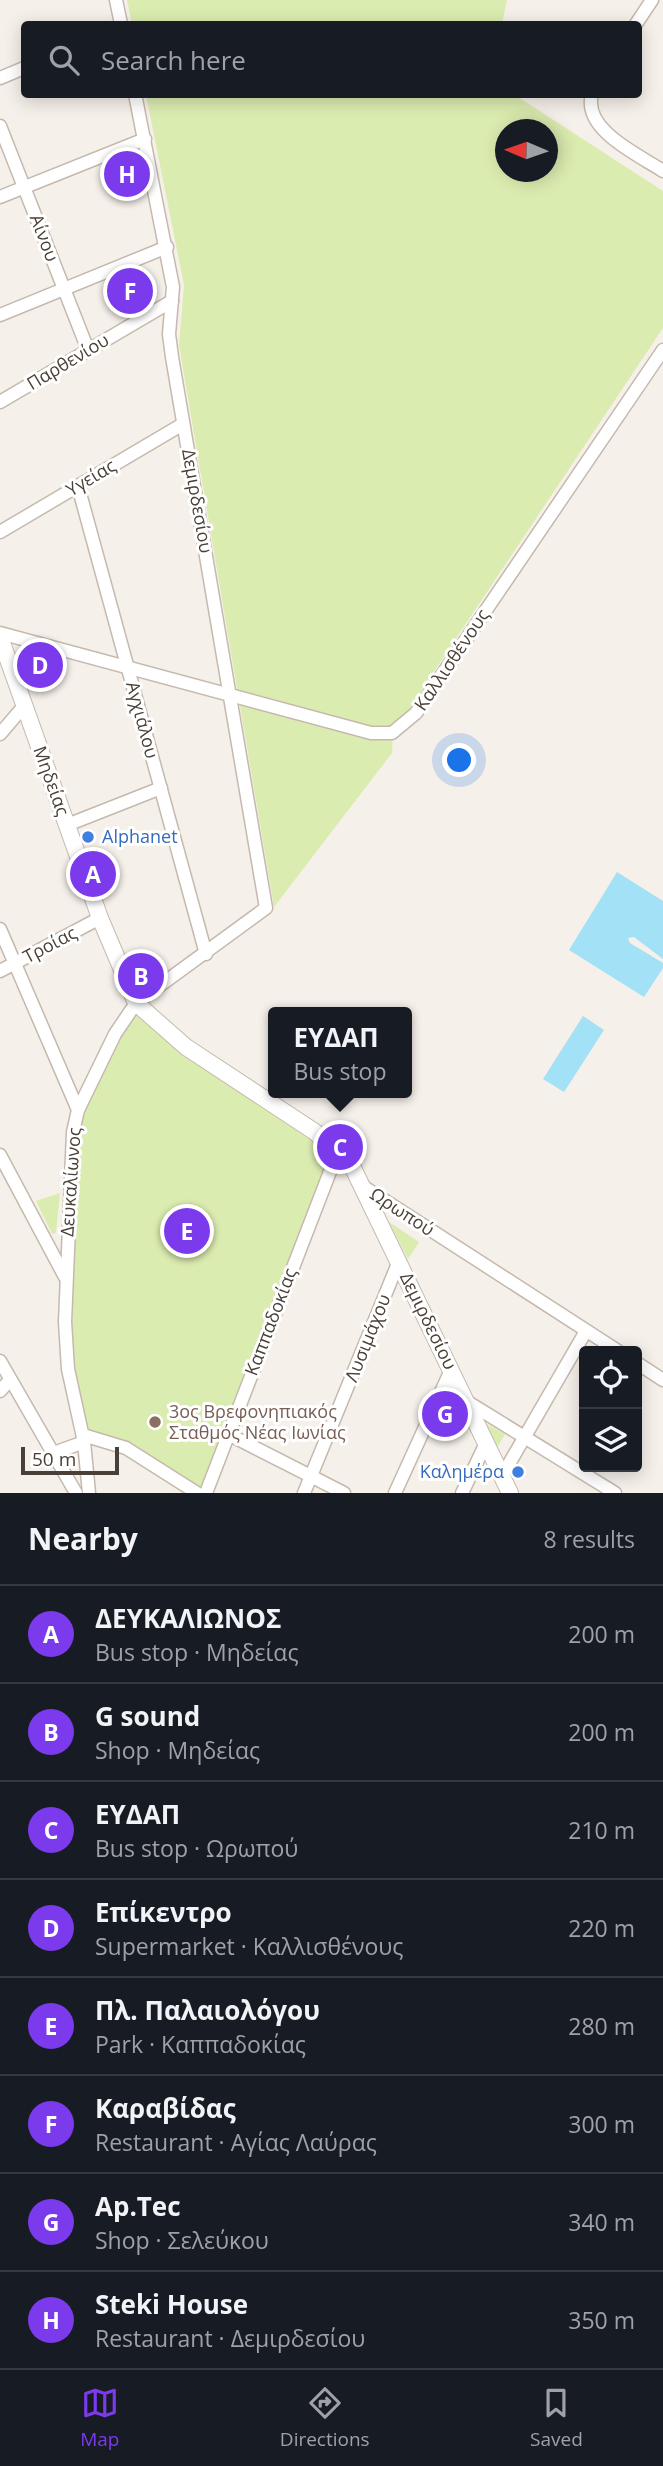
<!DOCTYPE html>
<meta charset="utf-8">
<style>
:root{--surface:#171b24;--page:#20242c;--text:#f1f3f6;--muted:#9ea1a6;--line:#363941;--accent:#7c3aed}
body{margin:0;font-family:"Open Sans",sans-serif;background:var(--page);color:var(--text)}
.controls{position:absolute;right:21px;bottom:21px;display:grid;overflow:hidden;border-radius:7px;box-shadow:0 4px 18px #0003}
.controls button{width:63px;height:63px;display:grid;place-items:center;padding:0;border:0;border-bottom:2px solid var(--line);background:var(--surface);color:var(--text);font:35px sans-serif}
.compass{position:absolute;left:495px;top:119px;width:63px;height:63px;border-radius:50%;background:var(--surface);box-shadow:0 4px 18px #0003;rotate:272deg}
.scale{position:absolute;left:21px;bottom:18px;width:98px;box-sizing:border-box;padding-left:7px;border:4px solid #4a4037;border-top:0;font-size:19px;line-height:24px;white-space:nowrap;color:#4a4037;-webkit-text-stroke:5px #fff;paint-order:stroke}
.you{position:absolute;left:460px;top:761px;width:24px;height:24px;margin:-18px;border:5px solid #fff;border-radius:50%;background:#1a73e8;box-shadow:0 0 0 10px #1a73e833}
.badge{display:grid;place-items:center;width:46px;height:46px;border-radius:50%;background:var(--accent);color:#fff;font-size:23px;font-weight:700}
.pin{position:absolute;translate:-50% -50%;border:4px solid #fff;box-shadow:0 2px 7px #0006}
.popup{position:absolute;left:268px;top:1007px;width:144px;height:91px;box-sizing:border-box;display:grid;place-content:center;border-radius:7px;background:var(--surface);filter:drop-shadow(0 2px 5px #0005);font-size:23px;white-space:nowrap;color:var(--muted)}
.popup b{font-size:26px;color:var(--text)}
.popup::after{content:'';position:absolute;left:50%;top:100%;margin-left:-14px;border:14px solid transparent;border-top-color:var(--surface)}
.list{margin:0;padding:0;list-style:none}
h2{display:flex;justify-content:space-between;align-items:center;height:91px;margin:0;padding:0 28px;font-size:30px}
h2 small{font-size:23px;font-weight:400;color:var(--muted)}
.list li{display:grid;grid-template-columns:46px 1fr auto;gap:21px;align-items:center;box-sizing:border-box;height:98px;padding:0 28px;border-top:2px solid var(--line)}
.list b{display:block;font-size:26px;white-space:nowrap}
.list p{margin:0;font-size:23px;white-space:nowrap;color:var(--muted)}
.list em{font-size:23px;font-style:normal;color:var(--muted)}
.icon{flex:none;width:38px;height:38px;fill:none;stroke:currentColor;stroke-width:2;stroke-linecap:round;stroke-linejoin:round}
.map{position:relative;flex:none;width:663px;height:1493px;overflow:hidden}
.search{position:absolute;background:var(--surface);box-shadow:0 4px 18px #0003;left:21px;right:21px;top:21px;height:77px;display:flex;align-items:center;gap:18px;box-sizing:border-box;padding:0 24px;border-radius:7px;color:var(--muted);font-size:26px}
.sheet{height:875px;background:var(--surface)}
nav{display:flex;justify-content:space-around;align-items:center;box-sizing:border-box;height:98px;border-top:2px solid var(--line);background:var(--surface);font-size:19px;color:var(--muted)}
nav a{display:grid;justify-items:center;gap:4px}
nav .on{color:var(--accent)}
.map>svg:first-child{display:block}
.green{fill:#dbecb0;fill-rule:evenodd}
.water{fill:#a3e1f6}
.lines{fill:none;stroke-linecap:round;stroke-linejoin:round}
.minor-casing{stroke:#c5b9ae;stroke-width:15}
.tertiary-casing{stroke:#c5b9ae;stroke-width:18}
.minor{stroke:#fff;stroke-width:12}
.tertiary{stroke:#fff;stroke-width:16}
.shop-dot{fill:#3f7fe0;stroke:#fff;stroke-width:2.5}
.education-dot{fill:#8d6e63;stroke:#fff;stroke-width:2.5}
.labels{text-anchor:middle;stroke-width:6;stroke-linejoin:round;paint-order:stroke}
.street-label{font-size:18px;fill:#4a4037;stroke:#fff}
.shop-label{font-size:18px;fill:#366cbe;stroke:#fff;text-anchor:start}
.education-label{font-size:18px;fill:#785e54;stroke:#fff;text-anchor:start}
</style>
<div class="map">
<svg width="663" height="1493" viewBox="0 0 663 1493">
<rect width="100%" height="100%" fill="#f6f0ea"/>
<!-- green -->
<g class="green">
<polygon points="127,0 507,0 502,24 132,24"/>
<path d="M146,95H515L663,191V328L393,733L392,753L274,907L179,345L184,285ZM505,130H548V172H505Z"/>
<polygon points="136,1003 338,1151 206,1493 126,1448 83,1435 68,1369 73,1132"/>
<polygon points="60,1193 56,1233 52,1234 36,1201"/>
<polygon points="389,1222 419,1242 408,1259"/>
<polygon points="483,1422 505,1434 496,1450"/>
</g>
<!-- water -->
<g class="water">
<polygon points="617,872 663,901 663,959 634,937 628,938 630,943 663,963 663,968 644,997 569,950"/>
<polygon points="583,1016 604,1030 564,1092 543,1079"/>
</g>
<g class="lines">
<!-- minor casing -->
<g class="minor-casing">
<g id="minor">
<polyline points="116,0 121,24"/>
<polyline points="636,24 652,0"/>
<polyline points="0,78 24,68"/>
<path d="M592,94C582,130 639,155 663,171"/>
<polyline points="0,126 88,350"/>
<polyline points="0,197 145,139"/>
<polyline points="0,315 167,247"/>
<polyline points="0,402 172,301"/>
<polyline points="78,486 206,954"/>
<polyline points="0,532 183,424"/>
<polyline points="0,633 371,733 392,733 416,713 663,350"/>
<polyline points="0,734 24,706"/>
<polyline points="67,825 161,788"/>
<polyline points="0,929 78,1110"/>
<polyline points="0,971 100,918"/>
<polyline points="0,1155 65,1277"/>
<polyline points="364,1187 618,1351"/>
<polyline points="0,1361 76,1493"/>
<polyline points="637,1363 663,1380"/>
<polyline points="0,1391 10,1380"/>
<polyline points="466,1401 615,1493"/>
<polyline points="228,1434 344,1493"/>
<polyline points="83,1435 126,1448 197,1493"/>
<polyline points="51,1454 84,1442"/>
<polyline points="502,1476 586,1331"/>
<polyline points="89,1493 84,1442 68,1369 65,1322 73,1132 78,1110 115,1034 136,1003 266,908 172,357 169,334 173,287 135,94"/>
<polyline points="206,1493 338,1151"/>
<polyline points="304,1493 399,1261"/>
<polyline points="395,1493 451,1370"/>
<polyline points="462,1493 486,1443"/>
</g>
</g>
<!-- tertiary casing -->
<g class="tertiary-casing">
<polyline id="tertiary" points="0,637 100,918 136,1003 186,1047 315,1132 352,1166 510,1493"/>
</g>
<!-- minor -->
<use href="#minor" class="minor"/>
<!-- tertiary -->
<use href="#tertiary" class="tertiary"/>
</g>
<!-- markers -->
<g class="shop-dot">
<circle cx="88" cy="837" r="7"/>
<circle cx="518" cy="1472" r="7"/>
</g>
<circle class="education-dot" cx="155" cy="1422" r="7"/>
<g class="labels">
<!-- street labels -->
<g class="street-label">
<text transform="translate(44 238) rotate(69)" y="6">Αίνου</text>
<text transform="translate(68 362) rotate(-31)" y="6">Παρθενίου</text>
<text transform="translate(91 478) rotate(-31)" y="6">Υγείας</text>
<text transform="translate(197 501) rotate(80)" y="6">Δεμιρδεσίου</text>
<text transform="translate(452 660) rotate(-56)" y="6">Καλλισθένους</text>
<text transform="translate(142 720) rotate(75)" y="6">Αγχιάλου</text>
<text transform="translate(51 781) rotate(70)" y="6">Μηδείας</text>
<text transform="translate(50 945) rotate(-28)" y="6">Τροίας</text>
<text transform="translate(71 1182) rotate(-86)" y="6">Δευκαλίωνος</text>
<text transform="translate(402 1212) rotate(33)" y="6">Ωρωπού</text>
<text transform="translate(428 1321) rotate(64)" y="6">Δεμιρδεσίου</text>
<text transform="translate(271 1322) rotate(-69)" y="6">Καππαδοκίας</text>
<text transform="translate(368 1338) rotate(-68)" y="6">Λυσιμάχου</text>
</g>
<!-- shop labels -->
<g class="shop-label">
<text x="102" y="843">Alphanet</text>
<text x="504" y="1478" text-anchor="end">Καλημέρα</text>
</g>
<!-- education labels -->
<g class="education-label">
<text x="169" y="1418">3ος Βρεφονηπιακός<tspan x="169" dy="21">Σταθμός Νέας Ιωνίας</tspan></text>
</g>
</g>
</svg>
<div class="controls">
<button><svg class="icon" aria-label="locate" viewBox="0 0 24 24"><circle cx="12" cy="12" r="6"/><path d="M12 2v4M12 18v4M2 12h4M18 12h4"/></svg></button>
<button><svg class="icon" aria-label="layers" viewBox="0 0 24 24"><path d="M12 4l9 5-9 5-9-5zM3 14l9 5 9-5"/></svg></button>
</div>
<svg class="compass" viewBox="-18 -18 36 36"><path d="M0-13l5 13h-10z" fill="#e53935"/><path d="M0 13l5-13h-10z" fill="#9ea1a6"/></svg>
<div class="scale">50 m</div>
<div class="you"></div>
<div class="pin badge" style="left:93px;top:874px">A</div>
<div class="pin badge" style="left:141px;top:976px">B</div>
<div class="pin badge" style="left:340px;top:1147px">C</div>
<div class="popup"><b>ΕΥΔΑΠ</b>Bus stop</div>
<div class="pin badge" style="left:40px;top:665px">D</div>
<div class="pin badge" style="left:187px;top:1231px">E</div>
<div class="pin badge" style="left:130px;top:291px">F</div>
<div class="pin badge" style="left:445px;top:1414px">G</div>
<div class="pin badge" style="left:127px;top:174px">H</div>
<div class="search"><svg class="icon" aria-label="search" viewBox="0 0 24 24"><circle cx="10" cy="10" r="6"/><path d="M15 15l6 6"/></svg>Search here</div>
</div>
<section class="sheet">
<h2>Nearby<small>8 results</small></h2>
<ul class="list">
<li><span class="badge">A</span><div><b>ΔΕΥΚΑΛΙΩΝΟΣ</b><p>Bus stop · Μηδείας</p></div><em>200 m</em></li>
<li><span class="badge">B</span><div><b>G sound</b><p>Shop · Μηδείας</p></div><em>200 m</em></li>
<li><span class="badge">C</span><div><b>ΕΥΔΑΠ</b><p>Bus stop · Ωρωπού</p></div><em>210 m</em></li>
<li><span class="badge">D</span><div><b>Επίκεντρο</b><p>Supermarket · Καλλισθένους</p></div><em>220 m</em></li>
<li><span class="badge">E</span><div><b>Πλ. Παλαιολόγου</b><p>Park · Καππαδοκίας</p></div><em>280 m</em></li>
<li><span class="badge">F</span><div><b>Καραβίδας</b><p>Restaurant · Αγίας Λαύρας</p></div><em>300 m</em></li>
<li><span class="badge">G</span><div><b>Ap.Tec</b><p>Shop · Σελεύκου</p></div><em>340 m</em></li>
<li><span class="badge">H</span><div><b>Steki House</b><p>Restaurant · Δεμιρδεσίου</p></div><em>350 m</em></li>
</ul>
</section>
<nav>
<a class="on"><svg class="icon" aria-label="map" viewBox="0 0 24 24"><path d="M3 6l6-2 6 2 6-2v14l-6 2-6-2-6 2zM9 4v14M15 6v14"/></svg>Map</a>
<a><svg class="icon" aria-label="directions" viewBox="0 0 24 24"><path d="M12 3l9 9-9 9-9-9zM9 14v-3h6M13 9l2 2-2 2"/></svg>Directions</a>
<a><svg class="icon" aria-label="saved" viewBox="0 0 24 24"><path d="M7 4h10v16l-5-4-5 4z"/></svg>Saved</a>
</nav>
